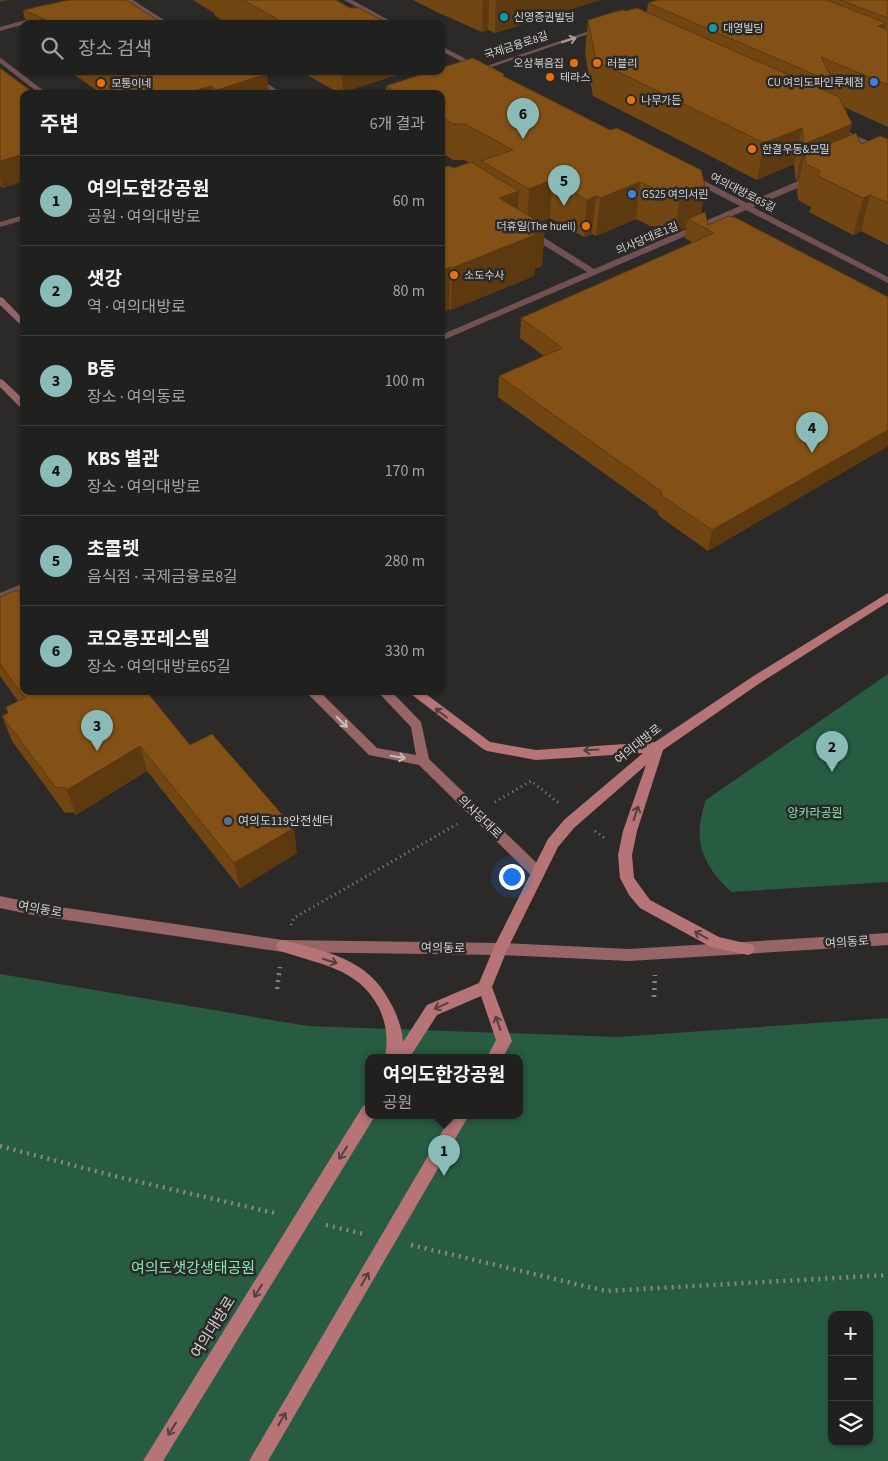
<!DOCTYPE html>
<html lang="ko">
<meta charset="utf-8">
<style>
:root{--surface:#20201e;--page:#282827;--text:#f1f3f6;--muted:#a2a3a4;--line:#3d3e3c;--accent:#8bbbb9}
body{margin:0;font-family:"Source Sans 3","Noto Sans KR",sans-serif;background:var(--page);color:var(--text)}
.controls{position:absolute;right:15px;bottom:15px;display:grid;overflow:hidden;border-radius:10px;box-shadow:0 1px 4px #0004}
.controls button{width:45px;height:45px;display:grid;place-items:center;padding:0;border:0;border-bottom:1px solid var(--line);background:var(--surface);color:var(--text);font:25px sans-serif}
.you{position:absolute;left:511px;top:876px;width:18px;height:18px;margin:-12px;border:4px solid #fff;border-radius:50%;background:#1a73e8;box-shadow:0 0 0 8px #1a73e833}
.badge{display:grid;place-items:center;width:32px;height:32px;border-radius:50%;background:var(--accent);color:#111;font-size:16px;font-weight:700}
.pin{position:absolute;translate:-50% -41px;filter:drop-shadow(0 1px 2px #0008)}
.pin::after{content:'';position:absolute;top:26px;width:18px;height:15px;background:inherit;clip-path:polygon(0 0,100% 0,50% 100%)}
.popup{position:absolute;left:365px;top:1054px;width:158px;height:65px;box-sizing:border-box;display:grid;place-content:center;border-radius:10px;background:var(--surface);filter:drop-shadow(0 1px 4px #0005);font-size:16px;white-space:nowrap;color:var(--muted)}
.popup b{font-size:19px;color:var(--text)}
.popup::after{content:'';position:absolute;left:50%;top:100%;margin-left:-10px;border:10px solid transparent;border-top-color:var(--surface)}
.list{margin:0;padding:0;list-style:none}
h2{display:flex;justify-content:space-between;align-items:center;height:65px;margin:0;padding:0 20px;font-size:21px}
h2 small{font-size:16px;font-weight:400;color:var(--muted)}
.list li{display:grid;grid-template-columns:32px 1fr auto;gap:15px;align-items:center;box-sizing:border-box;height:90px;padding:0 20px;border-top:1px solid var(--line)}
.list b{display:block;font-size:19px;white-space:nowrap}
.list p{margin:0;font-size:16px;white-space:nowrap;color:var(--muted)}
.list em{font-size:16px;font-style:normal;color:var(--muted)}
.icon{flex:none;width:28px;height:28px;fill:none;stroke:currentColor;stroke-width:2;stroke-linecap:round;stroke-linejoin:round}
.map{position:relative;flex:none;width:888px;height:1461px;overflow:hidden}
.search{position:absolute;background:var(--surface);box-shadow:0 1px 4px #0004;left:20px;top:20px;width:425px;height:55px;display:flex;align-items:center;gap:12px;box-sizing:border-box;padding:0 18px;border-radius:10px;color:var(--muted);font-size:19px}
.panel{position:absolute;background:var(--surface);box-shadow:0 1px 4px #0004;left:20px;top:90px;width:425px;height:605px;border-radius:10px}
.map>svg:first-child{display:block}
.green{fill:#275c43;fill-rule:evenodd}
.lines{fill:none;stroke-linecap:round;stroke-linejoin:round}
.path-far1{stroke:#888785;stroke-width:3;stroke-dasharray:1 4;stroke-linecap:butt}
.path{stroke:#888785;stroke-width:4.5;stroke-dasharray:2 5;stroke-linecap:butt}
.minor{fill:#715151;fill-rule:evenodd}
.tertiary{fill:#715151;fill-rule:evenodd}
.secondary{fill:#986566;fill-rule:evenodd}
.primary{fill:#b67476;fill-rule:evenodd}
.wall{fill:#714612}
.shaded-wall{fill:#5c390f}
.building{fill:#835115;stroke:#5c390f}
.oneway{stroke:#ac9f9e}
.oneway2{stroke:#55403f}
.oneway3{stroke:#c8bdbc}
.culture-dot{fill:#0f9aa8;stroke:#2b2a28;stroke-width:2}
.food-dot{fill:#e8710a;stroke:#2b2a28;stroke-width:2}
.shop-dot{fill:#3f7fe0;stroke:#2b2a28;stroke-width:2}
.service-dot{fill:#5c6f8a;stroke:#2b2a28;stroke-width:2}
.labels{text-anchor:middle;stroke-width:5;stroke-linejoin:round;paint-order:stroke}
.far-poi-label{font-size:11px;fill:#d4d3d2;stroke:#2b2a28;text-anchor:start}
.far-street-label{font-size:11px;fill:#d4d3d2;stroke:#2b2a28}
.street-label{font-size:12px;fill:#d4d3d2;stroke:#2b2a28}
.park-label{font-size:12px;fill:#7fecb6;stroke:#2b2a28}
.poi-label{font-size:12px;fill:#d4d3d2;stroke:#2b2a28;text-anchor:start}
.near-park-label{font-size:15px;fill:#7fecb6;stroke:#2b2a28}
.near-street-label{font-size:15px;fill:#d4d3d2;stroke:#2b2a28}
</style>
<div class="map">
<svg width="888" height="1461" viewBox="0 0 888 1461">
<rect width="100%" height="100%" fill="#2b2a28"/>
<!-- green -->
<g class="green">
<path d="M888,674V882L731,892C701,863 692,840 706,800Z"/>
<path d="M0,974L308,1026L618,1037L888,1018V1461H0ZM369,1057H519V1115H369ZM832,1315H869V1442H832Z"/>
</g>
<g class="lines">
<!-- path-far1 -->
<g class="path-far1">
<polyline points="495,802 531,781 560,804"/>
<polyline points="595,831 606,839"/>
<polyline points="291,925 294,918 457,824"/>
</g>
<!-- path -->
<g class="path">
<polyline points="277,989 280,967"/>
<polyline points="654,997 655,975"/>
<polyline points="0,1146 114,1176 279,1214"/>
<polyline points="326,1225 364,1234"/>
<polyline points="411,1245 606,1291 888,1275"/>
</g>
<!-- minor -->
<g class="minor">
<polygon points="126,0 133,0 170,24 162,24"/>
<polygon points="344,0 352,0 396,24 388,24"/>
<polygon points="41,16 44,18 43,19 0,31 0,27"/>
<polygon points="441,46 481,67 482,68 477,69 441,51"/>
<polygon points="0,58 2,59 48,94 40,94 0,63"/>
<polygon points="241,71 249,71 283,94 275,94"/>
<polygon points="840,131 846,131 888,150 888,155 840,135"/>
<polygon points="687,175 693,175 747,203 810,176 816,176 816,180 753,207 888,277 888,283 746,210 441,341 441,335 587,272 526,234 526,230 532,230 594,269 740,206 687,179"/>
<polygon points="24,583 24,592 0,602 0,593"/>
</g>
<!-- tertiary -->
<g class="tertiary">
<polygon points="601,27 606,28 477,72 472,71"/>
<polygon points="24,215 24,220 0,227 0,222"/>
</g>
<!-- secondary -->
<g class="secondary">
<polygon points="0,297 3,298 24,320 24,328 0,305"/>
<polygon points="0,379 3,380 24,400 24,409 21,408 0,387"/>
<polygon points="305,691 319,691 377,748 416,755 411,727 377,691 391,691 421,722 429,759 543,869 545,873 543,877 538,879 533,877 419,765 369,755"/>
<polygon points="0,896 33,903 283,940 500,943 629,949 888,933 888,945 629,961 500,955 283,952 33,915 0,908"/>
</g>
<!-- primary -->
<g class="primary">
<path d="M888,593V602L760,683L663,750L637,831L632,855L634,878L650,900L719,937L753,945L755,949L753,953L748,955L711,947L640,908L629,895L620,878L618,855L623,831L646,765L574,828L558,847L507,950L492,987L512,1041L503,1057H487L496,1040L481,996L437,1015L410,1057H385C388,1040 387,1025 379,1008C357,966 318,965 278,950L276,946L278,942L283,940C326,952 368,958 390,1002C397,1014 402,1028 403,1042L427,1005L479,983L495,945L548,839L564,820L643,753L536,760L487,751L483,749L407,691H422L490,742L536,750L655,742L752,677Z"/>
<polygon points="369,1104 369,1115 375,1115 375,1116 163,1461 143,1461 363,1106"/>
<polygon points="452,1115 469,1115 268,1461 249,1461"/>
</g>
</g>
<!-- wall -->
<g class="wall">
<polygon points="193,0 336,0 350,8 390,24 228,24 215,16 214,13"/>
<polygon points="413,0 600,0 495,33 488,30 482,32 439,13"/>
<polygon points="657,0 888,0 888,127 844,107 849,136 861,144 888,139 888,245 861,231 853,235 809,212 811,207 798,200 797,190 799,180 796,181 794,164 757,180 593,96 585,54 588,20 626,11 647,12 648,3"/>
<polygon points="23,10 164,24 26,24"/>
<polygon points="0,68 24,94 24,181 2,188 0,185"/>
<polygon points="69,71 262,71 269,94 102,94"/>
<polygon points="307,71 409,71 343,92 337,92 307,75"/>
<polygon points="504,77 705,185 701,214 708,225 888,297 888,446 708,551 659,516 658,512 498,397 499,376 544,356 520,338 521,318 693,243 685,238 686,228 675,233 664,227 650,226 636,219 596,236 592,234 584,237 550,218 540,222 545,225 542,266 535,269 534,276 451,310 449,309 441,312 454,168 470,163 464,160 453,160 441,152 441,94 386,94 386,86"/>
<polygon points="0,597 24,691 190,745 297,853 240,888 147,771 76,815 74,812 65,813 12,741 2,716 8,713 18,701 0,676"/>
</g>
<!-- shaded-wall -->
<g class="shaded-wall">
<polygon points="0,0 9,0 0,2"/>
<polygon points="483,0 489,0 488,30 482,32"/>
<polygon points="496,0 600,0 495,33"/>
<polygon points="886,23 878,59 878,26"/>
<polygon points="342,71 409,71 343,92"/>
<polygon points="267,74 269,94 217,94 217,90"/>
<polygon points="211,86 212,94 183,94"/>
<polygon points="852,124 843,161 805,154 799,180 796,181 804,144"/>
<polygon points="802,128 794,164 757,180 764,143"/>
<polygon points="24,154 24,181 2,188 0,178 0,161"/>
<polygon points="552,180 550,218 527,227 529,189"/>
<polygon points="640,182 636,219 596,236 600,198"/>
<polygon points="705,185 699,222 688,219 686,228 675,233 680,195"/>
<polygon points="519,191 517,231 499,198"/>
<polygon points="870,195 861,231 853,235 863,198"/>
<polygon points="596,196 592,234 584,237 587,200"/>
<polygon points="545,225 542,266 535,269 534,276 451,310 452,268 527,231"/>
<polygon points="450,267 449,309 441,312 441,271"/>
<polygon points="888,430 888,446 708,551 712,530"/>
<polygon points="140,746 147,771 76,815 67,790"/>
<polygon points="294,828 297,853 240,888 234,863"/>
</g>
<!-- building -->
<g class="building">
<polygon points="68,0 126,0 164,24 45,24 40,20 45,19 23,10"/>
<polygon points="243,0 336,0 350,8 359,8 390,24 286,24"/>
<polygon points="657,0 827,0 886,23 878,26 888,30 888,85 821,57 834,83 648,3"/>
<polygon points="840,0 888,0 888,18"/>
<polygon points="637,8 839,97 852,124 804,144 802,128 764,143 596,61 588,20 614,12 623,10 626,11"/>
<polygon points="473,58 504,74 503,76 610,130 617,128 701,170 705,185 680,195 669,189 655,189 640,182 600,198 596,196 587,200 552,180 529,189 481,161 513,150 465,124 453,124 441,116 441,94 400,94 386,86 431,71 441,71 441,68"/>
<polygon points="0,68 35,94 24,94 24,130 22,130 24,131 24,154 0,161"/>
<polygon points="117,71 262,71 267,74 217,90 211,86 183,94 120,94 109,87 131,81"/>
<polygon points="856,133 861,144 880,136 888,139 888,203 870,195 863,198 818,176 820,171 806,164 805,154"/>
<polygon points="471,162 519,191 499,198 545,225 527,231 537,234 452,268 450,267 441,271 441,168 449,166 454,168"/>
<polygon points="705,212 708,225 729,216 736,218 888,297 888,430 712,530 662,496 661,491 499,376 562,348 521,318 714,233 688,219"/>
<polygon points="17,590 24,598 24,691 146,691 190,745 212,734 294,828 234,863 140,746 67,790 65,787 56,788 2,716 8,713 6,707 25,698 0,664 0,597"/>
</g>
<!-- one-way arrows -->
<defs><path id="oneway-shaft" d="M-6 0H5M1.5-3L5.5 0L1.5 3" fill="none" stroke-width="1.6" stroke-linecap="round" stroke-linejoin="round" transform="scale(1.25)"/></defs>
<use class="oneway" href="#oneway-shaft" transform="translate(569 40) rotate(-18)"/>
<g class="oneway2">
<use href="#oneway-shaft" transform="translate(441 713) rotate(-142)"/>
<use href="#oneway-shaft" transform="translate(591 750) rotate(177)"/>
<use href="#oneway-shaft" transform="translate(636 813) rotate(-72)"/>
<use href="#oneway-shaft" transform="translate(701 935) rotate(-151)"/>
<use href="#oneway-shaft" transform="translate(330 961) rotate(18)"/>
<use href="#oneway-shaft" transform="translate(441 1006) rotate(156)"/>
<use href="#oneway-shaft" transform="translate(498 1023) rotate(-109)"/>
<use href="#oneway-shaft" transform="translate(343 1153) rotate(122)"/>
<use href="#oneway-shaft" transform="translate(365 1279) rotate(-60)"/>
<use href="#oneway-shaft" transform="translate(258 1291) rotate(122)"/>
<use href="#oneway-shaft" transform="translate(282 1419) rotate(-60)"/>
<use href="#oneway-shaft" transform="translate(172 1429) rotate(122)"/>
</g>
<g class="oneway3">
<use href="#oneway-shaft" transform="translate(342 722) rotate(45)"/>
<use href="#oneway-shaft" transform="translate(398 757) rotate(10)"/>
</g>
<!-- markers -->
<g class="culture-dot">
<circle cx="504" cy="17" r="5"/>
<circle cx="713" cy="28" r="5"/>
</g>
<g class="food-dot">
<circle cx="574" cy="63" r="5"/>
<circle cx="597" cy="63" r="5"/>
<circle cx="550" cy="77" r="5"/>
<circle cx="101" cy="83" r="5"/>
<circle cx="631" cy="100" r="5"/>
<circle cx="752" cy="149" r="5"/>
<circle cx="586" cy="226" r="5"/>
<circle cx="454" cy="275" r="5"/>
</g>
<g class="shop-dot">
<circle cx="874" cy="82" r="5"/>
<circle cx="632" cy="194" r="5"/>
</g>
<circle class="service-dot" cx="228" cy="821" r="5"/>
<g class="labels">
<!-- far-poi labels -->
<g class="far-poi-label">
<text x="514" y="21">신영증권빌딩</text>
<text x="723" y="32">대영빌딩</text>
<text x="564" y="67" text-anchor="end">오삼볶음집</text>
<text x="607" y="67">러블리</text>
<text x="560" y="81">테라스</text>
<text x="864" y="86" text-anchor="end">CU 여의도파인루체점</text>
<text x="111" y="87">모퉁이네</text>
<text x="641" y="104">나무가든</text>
<text x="762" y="153">한결우동&amp;모밀</text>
<text x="642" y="198">GS25 여의서린</text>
<text x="576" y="230" text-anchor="end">더휴일(The hueil)</text>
<text x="464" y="279">소도수사</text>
</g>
<!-- far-street labels -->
<g class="far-street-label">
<text transform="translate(516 45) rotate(-18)" y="4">국제금융로8길</text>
<text transform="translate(743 192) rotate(27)" y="4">여의대방로65길</text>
<text transform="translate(647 238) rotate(-23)" y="4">의사당대로1길</text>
</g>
<!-- street labels -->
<g class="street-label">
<text transform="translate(638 744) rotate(-39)" y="4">여의대방로</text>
<text transform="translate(480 817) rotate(44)" y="4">의사당대로</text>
<text transform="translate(40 909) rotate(10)" y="4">여의동로</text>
<text transform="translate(847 942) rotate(-4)" y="4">여의동로</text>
<text transform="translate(443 948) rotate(1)" y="4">여의동로</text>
</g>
<!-- park labels -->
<g class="park-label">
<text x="815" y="817">앙카라공원</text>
</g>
<!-- poi labels -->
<g class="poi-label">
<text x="238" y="825">여의도119안전센터</text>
</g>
<!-- near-park labels -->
<g class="near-park-label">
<text x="193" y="1273">여의도샛강생태공원</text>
</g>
<!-- near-street labels -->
<g class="near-street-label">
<text transform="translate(213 1327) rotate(-58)" y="5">여의대방로</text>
</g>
</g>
</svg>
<div class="controls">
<button>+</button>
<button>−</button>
<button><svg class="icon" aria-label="layers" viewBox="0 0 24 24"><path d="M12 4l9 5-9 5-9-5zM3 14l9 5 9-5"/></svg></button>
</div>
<div class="you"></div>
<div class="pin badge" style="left:444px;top:1176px">1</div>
<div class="popup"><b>여의도한강공원</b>공원</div>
<div class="pin badge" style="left:832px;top:772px">2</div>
<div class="pin badge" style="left:97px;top:751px">3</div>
<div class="pin badge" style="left:812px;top:453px">4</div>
<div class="pin badge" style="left:564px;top:206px">5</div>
<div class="pin badge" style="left:523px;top:139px">6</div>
<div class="search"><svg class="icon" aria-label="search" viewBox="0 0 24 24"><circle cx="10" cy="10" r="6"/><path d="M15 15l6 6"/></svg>장소 검색</div>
<section class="panel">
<h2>주변<small>6개 결과</small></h2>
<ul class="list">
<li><span class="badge">1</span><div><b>여의도한강공원</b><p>공원 · 여의대방로</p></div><em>60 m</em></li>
<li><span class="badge">2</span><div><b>샛강</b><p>역 · 여의대방로</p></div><em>80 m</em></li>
<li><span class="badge">3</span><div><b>B동</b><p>장소 · 여의동로</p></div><em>100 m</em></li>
<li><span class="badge">4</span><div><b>KBS 별관</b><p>장소 · 여의대방로</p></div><em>170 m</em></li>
<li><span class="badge">5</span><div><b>초콜렛</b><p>음식점 · 국제금융로8길</p></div><em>280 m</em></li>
<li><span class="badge">6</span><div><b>코오롱포레스텔</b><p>장소 · 여의대방로65길</p></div><em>330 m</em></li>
</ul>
</section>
</div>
